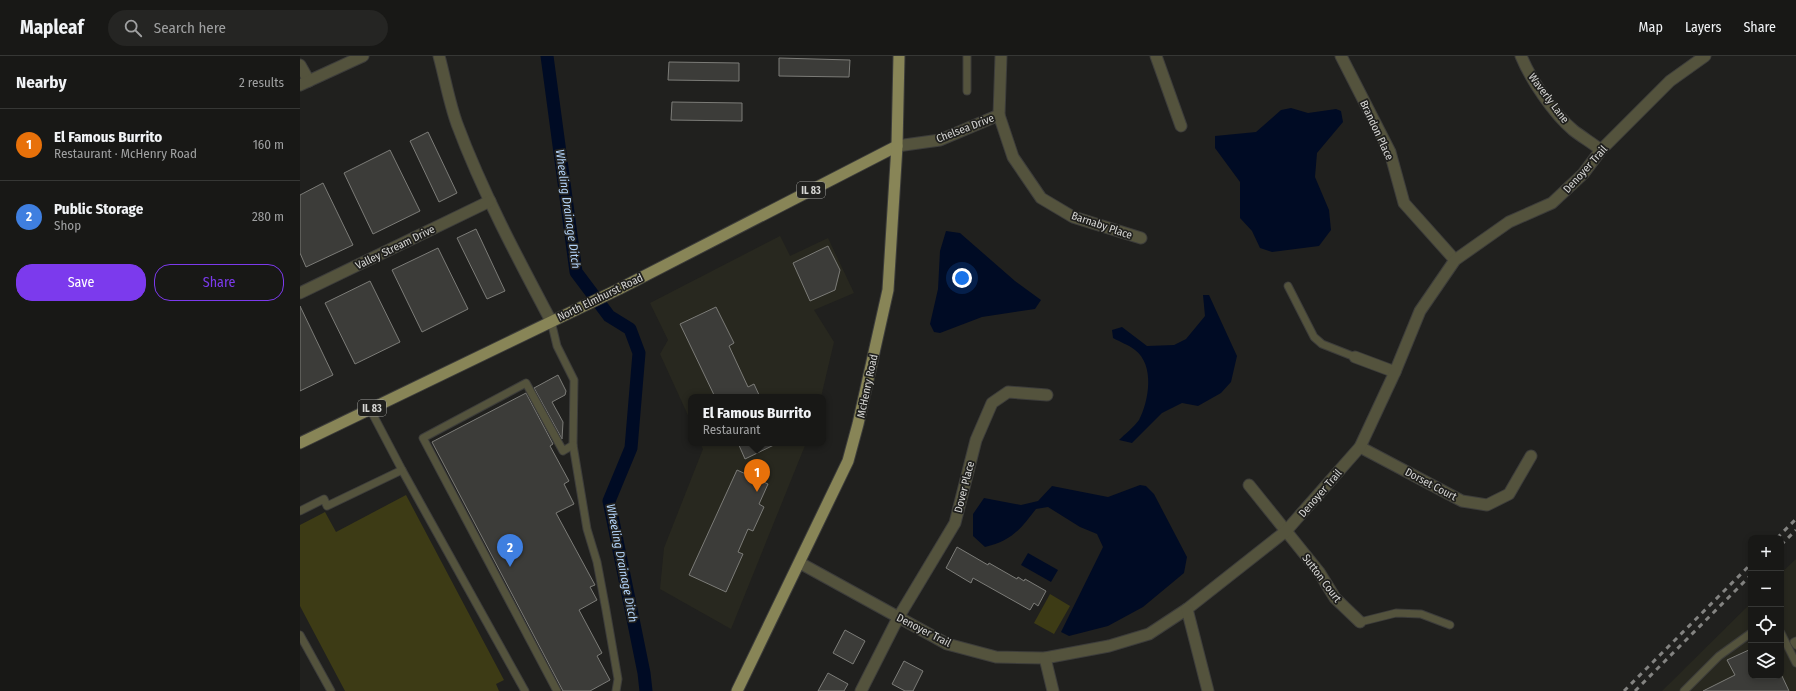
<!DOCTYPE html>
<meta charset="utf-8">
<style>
:root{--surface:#181816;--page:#252523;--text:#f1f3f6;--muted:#9fa0a1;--line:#363735;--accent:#7c3aed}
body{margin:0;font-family:"Fira Sans Condensed",sans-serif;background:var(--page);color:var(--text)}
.controls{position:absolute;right:12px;bottom:12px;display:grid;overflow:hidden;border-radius:8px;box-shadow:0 2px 6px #0003}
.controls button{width:36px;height:36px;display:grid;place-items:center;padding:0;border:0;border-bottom:1px solid var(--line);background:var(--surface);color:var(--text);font:20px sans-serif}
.you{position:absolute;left:662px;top:222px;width:14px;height:14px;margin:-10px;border:3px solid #fff;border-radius:50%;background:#1a73e8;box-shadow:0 0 0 6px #1a73e833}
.badge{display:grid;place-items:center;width:26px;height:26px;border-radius:50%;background:var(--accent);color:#fff;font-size:13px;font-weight:700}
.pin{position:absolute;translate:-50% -33px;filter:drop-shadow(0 1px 2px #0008)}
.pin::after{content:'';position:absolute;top:21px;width:14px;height:12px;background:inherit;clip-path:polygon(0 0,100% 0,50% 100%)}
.popup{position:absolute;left:388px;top:338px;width:138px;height:52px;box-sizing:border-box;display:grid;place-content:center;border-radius:8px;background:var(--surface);filter:drop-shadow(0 1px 3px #0005);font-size:13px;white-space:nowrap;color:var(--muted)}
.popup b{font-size:15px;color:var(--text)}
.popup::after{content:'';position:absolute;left:50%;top:100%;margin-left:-8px;border:8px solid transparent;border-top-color:var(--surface)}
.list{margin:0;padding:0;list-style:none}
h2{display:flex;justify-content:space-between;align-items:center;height:52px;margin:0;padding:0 16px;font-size:17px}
h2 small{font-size:13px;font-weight:400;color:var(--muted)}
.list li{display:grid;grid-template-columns:26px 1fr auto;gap:12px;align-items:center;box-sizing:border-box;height:72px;padding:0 16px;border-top:1px solid var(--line)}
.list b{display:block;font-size:15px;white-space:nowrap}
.list p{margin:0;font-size:13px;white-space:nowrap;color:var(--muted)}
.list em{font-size:13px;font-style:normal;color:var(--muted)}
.actions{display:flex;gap:8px;padding:12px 16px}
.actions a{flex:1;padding:9px 0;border:1px solid var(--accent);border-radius:16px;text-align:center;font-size:14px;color:var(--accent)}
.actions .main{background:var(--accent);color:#fff}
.icon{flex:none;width:22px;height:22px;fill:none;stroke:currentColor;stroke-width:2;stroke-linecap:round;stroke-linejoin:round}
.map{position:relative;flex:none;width:1496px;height:635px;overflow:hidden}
header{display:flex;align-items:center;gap:24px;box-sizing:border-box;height:56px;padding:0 20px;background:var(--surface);border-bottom:1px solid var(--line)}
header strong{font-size:19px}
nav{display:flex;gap:22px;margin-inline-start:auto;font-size:14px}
.search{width:280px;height:36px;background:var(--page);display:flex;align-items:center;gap:10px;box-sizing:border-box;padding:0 14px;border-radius:22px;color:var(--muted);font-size:15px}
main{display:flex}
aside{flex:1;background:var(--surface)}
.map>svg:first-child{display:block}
.built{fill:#28281f}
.green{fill:#3d3b15}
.water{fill:#000b24}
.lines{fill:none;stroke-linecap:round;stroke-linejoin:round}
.canal{stroke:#000b24;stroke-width:13}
.building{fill:#3c3c39;stroke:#7c7c78}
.service-casing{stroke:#3d3d3b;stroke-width:9}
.minor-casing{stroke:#3d3d3b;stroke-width:13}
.primary-casing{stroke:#3d3d3b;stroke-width:13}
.service{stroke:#54533d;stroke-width:7}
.minor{stroke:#54533d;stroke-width:11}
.primary{stroke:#888557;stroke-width:11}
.rail{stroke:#848482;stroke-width:3;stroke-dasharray:5 5;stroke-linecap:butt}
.labels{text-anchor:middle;stroke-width:3.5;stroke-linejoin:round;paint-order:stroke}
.shield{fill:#20201e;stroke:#9f9f9d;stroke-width:1}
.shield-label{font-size:10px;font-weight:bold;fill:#d6d6d4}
.street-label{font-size:11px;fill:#d6d6d4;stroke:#20201e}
.water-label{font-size:12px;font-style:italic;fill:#b2d3f9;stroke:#20201e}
</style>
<header>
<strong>Mapleaf</strong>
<div class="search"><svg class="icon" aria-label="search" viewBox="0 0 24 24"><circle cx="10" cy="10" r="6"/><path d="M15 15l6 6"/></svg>Search here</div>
<nav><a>Map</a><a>Layers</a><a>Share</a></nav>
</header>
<main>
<aside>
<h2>Nearby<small>2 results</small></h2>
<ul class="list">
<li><span class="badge" style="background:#e8710a">1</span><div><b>El Famous Burrito</b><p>Restaurant · McHenry Road</p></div><em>160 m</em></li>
<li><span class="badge" style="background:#3f7fe0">2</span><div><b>Public Storage</b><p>Shop</p></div><em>280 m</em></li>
</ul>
<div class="actions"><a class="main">Save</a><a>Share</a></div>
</aside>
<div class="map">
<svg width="1496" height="635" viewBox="0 0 1496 635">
<rect width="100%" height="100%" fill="#20201e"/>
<!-- built -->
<g class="built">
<polygon points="480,180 490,200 528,182 554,237 514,254 534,286 521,341 391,341 391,366 360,298 368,284 350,247"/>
<polygon points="400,387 506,387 431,573 360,533 364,492 403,393"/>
<polygon points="1496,503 1496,635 1362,635 1451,547 1451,620 1481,620 1481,517"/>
</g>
<!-- green -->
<g class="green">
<polygon points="106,439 204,624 196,628 199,635 45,635 0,550 0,469 25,456 36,476"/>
<polygon points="750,538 770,550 754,578 734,567"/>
</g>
<!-- water -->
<g class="water">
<polygon points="991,52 1008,57 1036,53 1041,55 1043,66 1017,97 1015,121 1029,154 1031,174 1019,190 972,196 960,192 952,175 940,162 940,126 915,92 915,80 956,76 981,54"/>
<polygon points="646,175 660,177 715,225 741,244 735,253 682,261 640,277 634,276 630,268 638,233 640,195"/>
<path d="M903,239H909L937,300L931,326L921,337L898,350L882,347L862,357L832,387L819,384C825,378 834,371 839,364C849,345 855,309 835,294C829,289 820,286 813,282L812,274L822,271L847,290L874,289L886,283L905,260Z"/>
<path d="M840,429L846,430L854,438L887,501L884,517L843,551L808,570L769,580L761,576L803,491L797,478L780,471L748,451L736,453C720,474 711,485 685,491L673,480V458L684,442L721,449L738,445L752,430L808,441Z"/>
<polygon points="728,497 758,514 751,526 721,509"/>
</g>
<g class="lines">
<!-- canal -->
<polyline class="canal" points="247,0 276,216 309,260 330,273 339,297 331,392 309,445 344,617 346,635"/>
</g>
<!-- building -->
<g class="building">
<polygon points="479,2 550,4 549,21 479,20"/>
<polygon points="369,6 439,7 439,25 368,24"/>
<polygon points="372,46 442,47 442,65 371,64"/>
<polygon points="128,76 157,137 139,146 110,85"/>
<polygon points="90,94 120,155 73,178 44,117"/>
<polygon points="23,127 53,189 6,211 0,197 0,139"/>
<polygon points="176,173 205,235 187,243 157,182"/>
<polygon points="528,190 540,214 535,234 510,245 493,207"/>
<polygon points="138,192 168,253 122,276 92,214"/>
<polygon points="70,225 100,286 55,308 25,247"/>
<polygon points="0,250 33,319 0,335"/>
<polygon points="416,251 434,287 429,290 448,331 454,328 460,341 415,341 380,268"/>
<polygon points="258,319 266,335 265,339 252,346 263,366 262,383 234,332"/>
<polygon points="226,337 253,388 250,390 269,425 264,428 274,448 256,457 295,529 290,531 297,544 279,554 302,597 297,600 310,624 290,635 263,635 132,386"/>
<polygon points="438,387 478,387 445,403"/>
<polygon points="437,414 468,428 459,448 464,451 453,475 448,473 438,496 443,498 426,536 389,519"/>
<polygon points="657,491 688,509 689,507 717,523 718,521 724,525 725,523 746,535 738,550 734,547 730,554 673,522 671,527 646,512"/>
<polygon points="545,574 565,585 553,608 533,597"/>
<polygon points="1451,593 1451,620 1482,620 1489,635 1403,635 1435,619 1427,604"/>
<polygon points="604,605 623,615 613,635 605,635 592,628"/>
<polygon points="528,617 548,628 544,635 518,635"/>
</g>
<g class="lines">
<!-- service casing -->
<g class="service-casing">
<g id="service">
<polyline points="667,35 667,0"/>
<polyline points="988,230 1014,281 1022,288 1055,301"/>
<polyline points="251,265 257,290 274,324 273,389 287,473 297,506 306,554 318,623 316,635"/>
<polyline points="70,353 102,414 225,635"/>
<polyline points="0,455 24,443 27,450 102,414"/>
<polyline points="1060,566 1096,557 1121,558 1150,569"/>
<polyline points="1481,577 1496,607"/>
<polyline points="0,579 31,635"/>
<polyline points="1496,585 1494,586 1496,589"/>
<polyline points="257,635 123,382 226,327 263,395 273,389"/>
<polyline points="1384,635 1419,600 1451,577"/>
</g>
</g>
<!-- minor casing -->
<g class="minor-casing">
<g id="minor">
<path d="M139,0C145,22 149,46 157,68C182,135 217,201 251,265"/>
<polyline points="701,0 699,59 713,101 741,142 773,161 841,182"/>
<polyline points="856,0 881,70"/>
<polyline points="1041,0 1090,96 1104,147 1155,204"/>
<path d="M1221,0C1231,24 1253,57 1273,74C1282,81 1292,87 1301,94"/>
<polyline points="0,9 9,25"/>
<polyline points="0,29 63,0"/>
<polyline points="597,90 640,84 699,59"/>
<polyline points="0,237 190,145"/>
<polyline points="1055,301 1095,316"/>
<polyline points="1060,391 1162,445 1187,449 1209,438 1231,400"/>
<polyline points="949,429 1019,516 1035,542 1060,566"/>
<polyline points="500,507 647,588 696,601 745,602 809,590 849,578 887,553 986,475 1060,391 1095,316 1120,255 1155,204 1209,166 1252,147 1283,118 1301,94 1370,25 1405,0"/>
<polyline points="887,553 908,635"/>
<polyline points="745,602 753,635"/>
<polyline points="561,635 598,562 655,467 676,384 692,347 708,336 747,339"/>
</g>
</g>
<!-- primary casing -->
<g class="primary-casing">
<g id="primary">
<polyline points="0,387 319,233 597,90"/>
<polyline points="437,635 548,405 558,368 588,234 597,90 599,0"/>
</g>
</g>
<!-- service -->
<use href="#service" class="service"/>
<!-- minor -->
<use href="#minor" class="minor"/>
<!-- primary -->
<use href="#primary" class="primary"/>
<!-- rail -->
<g class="rail">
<polyline points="1477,482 1496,463"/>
<polyline points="1481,489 1496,474"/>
<polyline points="1324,635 1451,508"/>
<polyline points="1335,635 1451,519"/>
</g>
</g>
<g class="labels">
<!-- shield labels -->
<g class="shield">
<rect x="497" y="126" width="28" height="16" rx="3"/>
<rect x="58" y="344" width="28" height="16" rx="3"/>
</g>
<g class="shield-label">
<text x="511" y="138">IL 83</text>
<text x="72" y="356">IL 83</text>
</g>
<!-- street labels -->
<g class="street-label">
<text transform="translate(1249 42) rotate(53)" y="4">Waverly Lane</text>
<text transform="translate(665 72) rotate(-21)" y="4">Chelsea Drive</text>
<text transform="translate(1077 74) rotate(65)" y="4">Brandon Place</text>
<text transform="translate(1285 113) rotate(-48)" y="4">Denoyer Trail</text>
<text transform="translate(802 169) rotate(19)" y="4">Barnaby Place</text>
<text transform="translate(95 191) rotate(-26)" y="4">Valley Stream Drive</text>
<text transform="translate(300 241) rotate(-26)" y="4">North Elmhurst Road</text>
<text transform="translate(567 330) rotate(-78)" y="4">McHenry Road</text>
<text transform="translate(1131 428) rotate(28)" y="4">Dorset Court</text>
<text transform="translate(664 431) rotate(-76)" y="4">Dover Place</text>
<text transform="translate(1020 437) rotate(-49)" y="4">Denoyer Trail</text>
<text transform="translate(1022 522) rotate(53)" y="4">Sutton Court</text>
<text transform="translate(624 574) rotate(27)" y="4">Denoyer Trail</text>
</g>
<!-- water labels -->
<g class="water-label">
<text transform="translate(268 153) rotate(82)" y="4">Wheeling Drainage Ditch</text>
<text transform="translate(322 507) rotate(79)" y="4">Wheeling Drainage Ditch</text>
</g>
</g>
</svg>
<div class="controls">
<button>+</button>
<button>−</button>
<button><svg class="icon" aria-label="locate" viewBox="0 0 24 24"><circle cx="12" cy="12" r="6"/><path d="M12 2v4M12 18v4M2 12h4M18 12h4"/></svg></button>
<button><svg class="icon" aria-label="layers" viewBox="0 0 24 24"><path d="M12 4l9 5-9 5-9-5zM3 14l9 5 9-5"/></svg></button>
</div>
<div class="you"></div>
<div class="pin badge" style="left:457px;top:436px;background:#e8710a">1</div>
<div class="popup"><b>El Famous Burrito</b>Restaurant</div>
<div class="pin badge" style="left:210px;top:511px;background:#3f7fe0">2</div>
</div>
</main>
